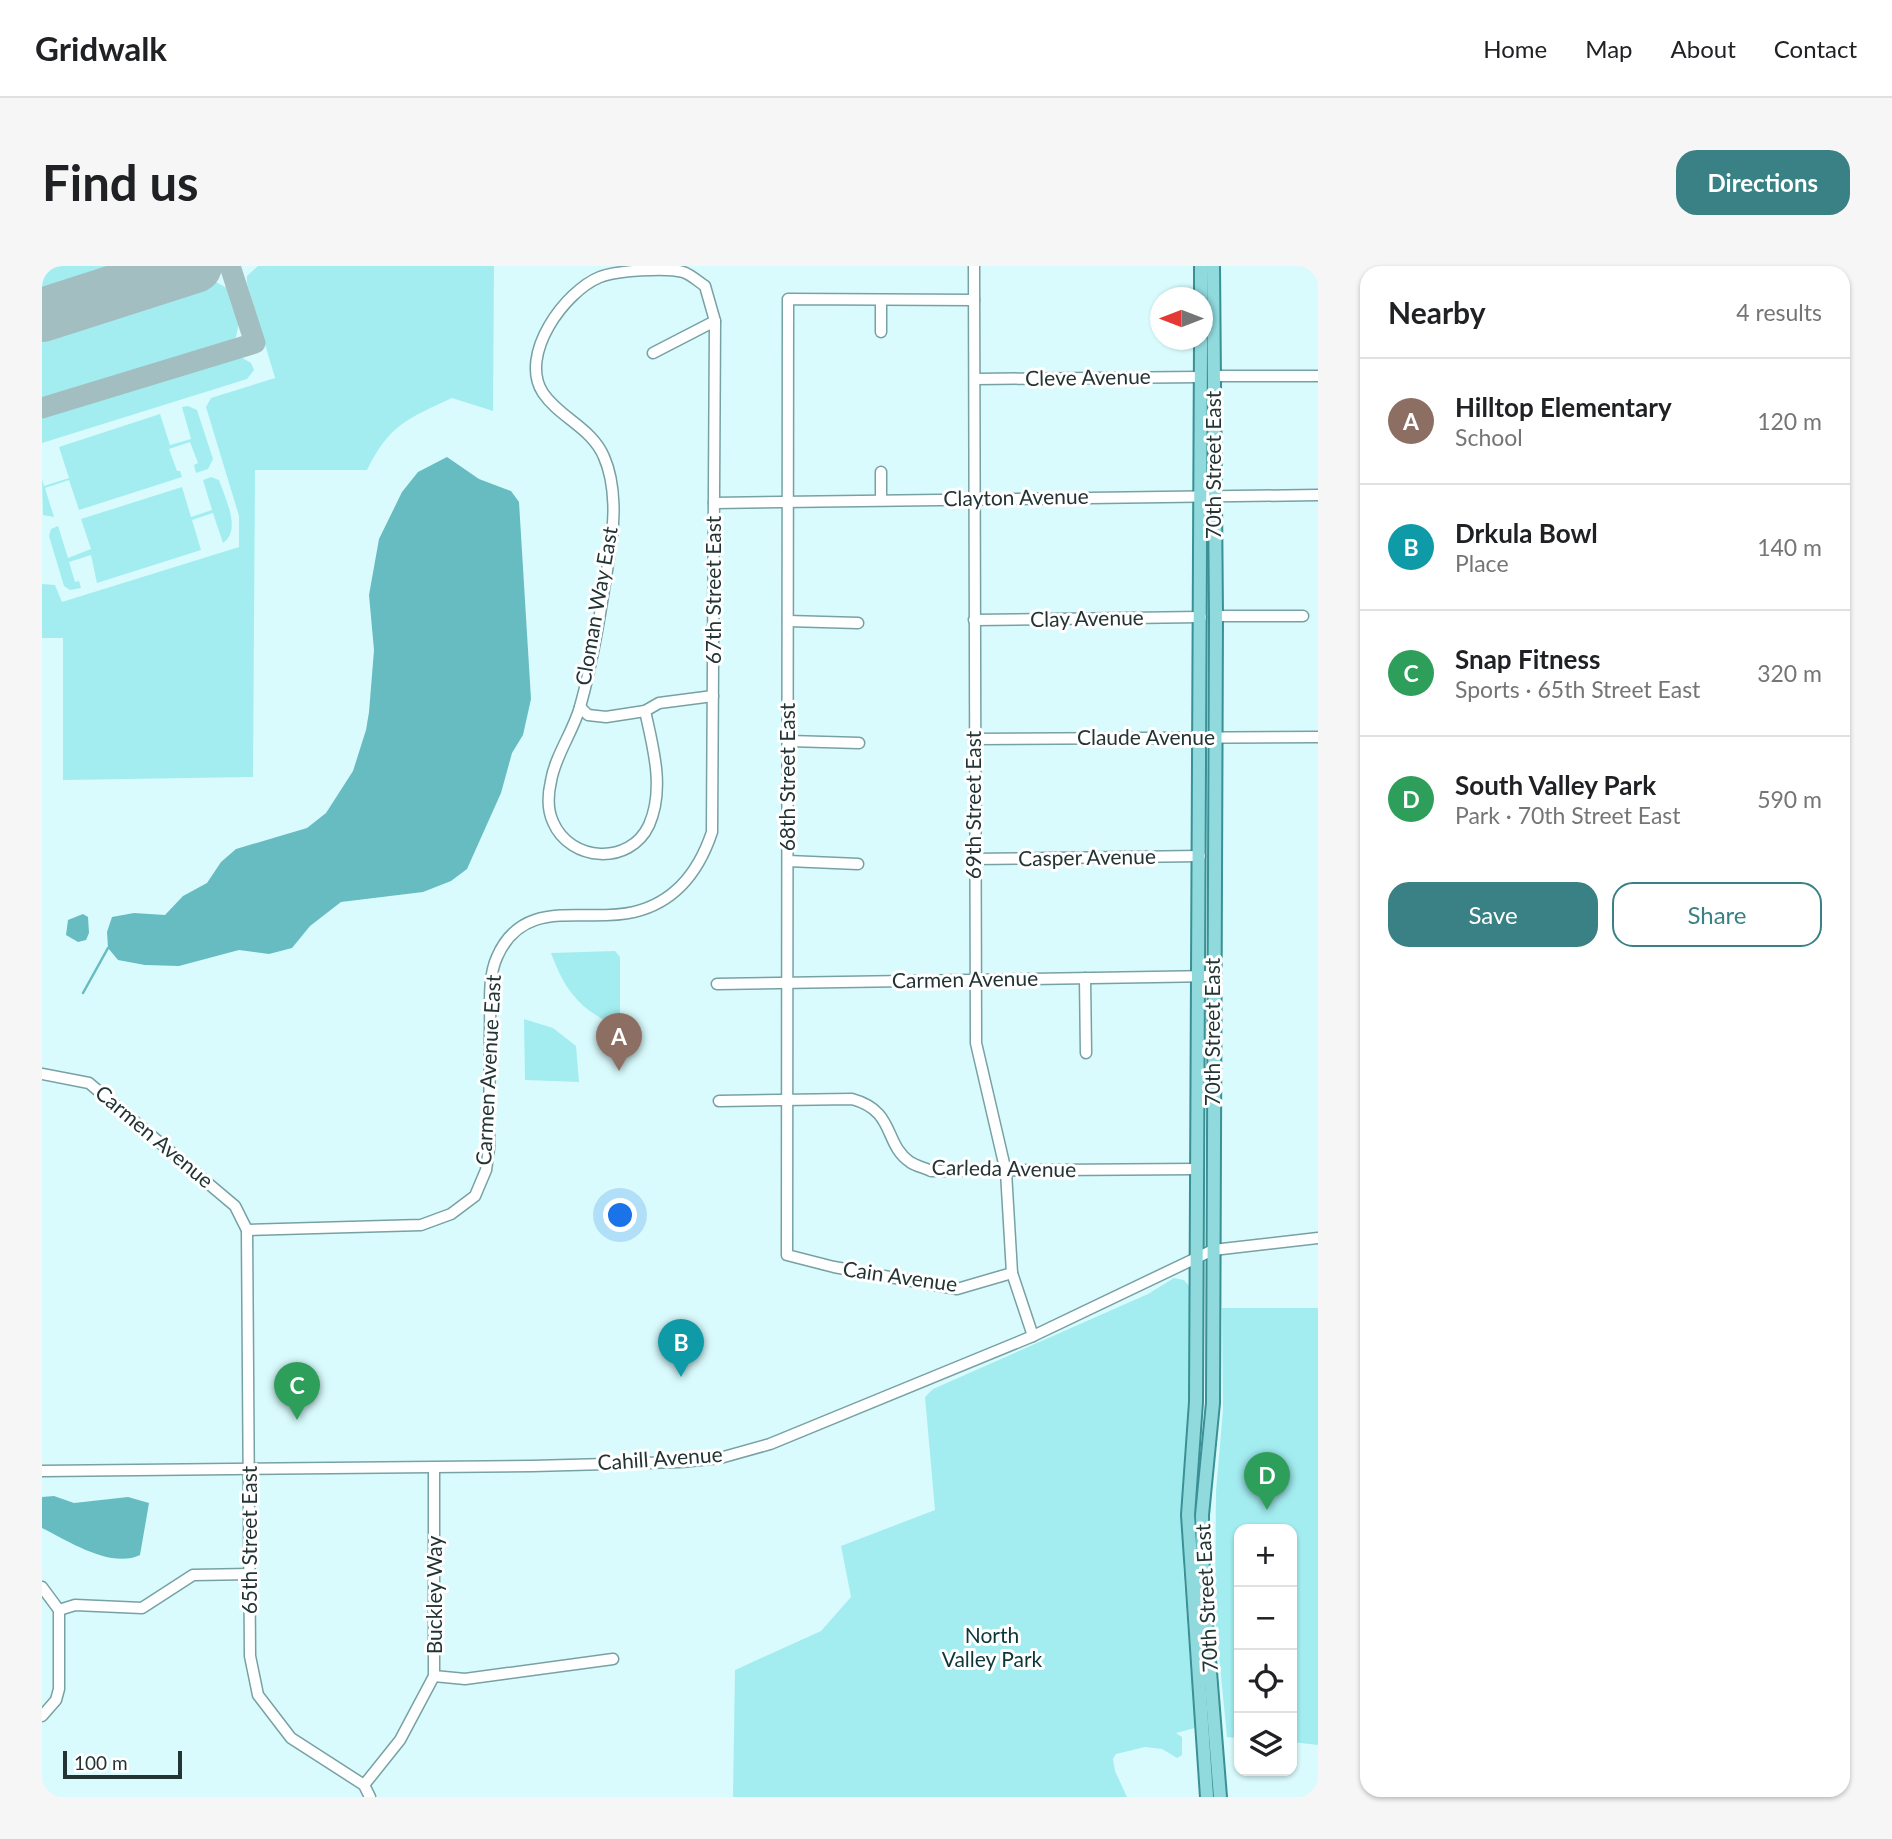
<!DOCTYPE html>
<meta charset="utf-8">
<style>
:root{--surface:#fff;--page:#f6f6f6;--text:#202124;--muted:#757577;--line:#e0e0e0;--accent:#398185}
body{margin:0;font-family:Lato,sans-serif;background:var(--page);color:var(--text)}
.controls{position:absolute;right:21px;bottom:21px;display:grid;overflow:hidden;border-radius:14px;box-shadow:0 2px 5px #0004}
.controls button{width:63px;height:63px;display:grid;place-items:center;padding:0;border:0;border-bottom:2px solid var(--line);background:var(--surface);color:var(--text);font:35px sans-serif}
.compass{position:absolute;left:1108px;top:21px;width:63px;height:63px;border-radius:50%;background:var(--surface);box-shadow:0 2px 5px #0004;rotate:270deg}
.scale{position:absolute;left:21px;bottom:18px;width:119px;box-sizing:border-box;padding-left:7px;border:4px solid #233435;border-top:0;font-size:19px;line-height:24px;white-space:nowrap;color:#233435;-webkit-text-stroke:5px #fff;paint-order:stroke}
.you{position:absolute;left:579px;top:950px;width:24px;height:24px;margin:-18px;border:5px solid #fff;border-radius:50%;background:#1a73e8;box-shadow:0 0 0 10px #1a73e833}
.badge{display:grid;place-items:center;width:46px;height:46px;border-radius:50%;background:var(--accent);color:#fff;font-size:23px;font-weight:700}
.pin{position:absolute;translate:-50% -58px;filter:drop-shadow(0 2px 4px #0008)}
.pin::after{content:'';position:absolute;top:37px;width:24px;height:21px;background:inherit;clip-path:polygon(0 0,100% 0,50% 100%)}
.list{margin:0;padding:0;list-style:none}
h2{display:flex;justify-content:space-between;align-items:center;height:91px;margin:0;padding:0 28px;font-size:30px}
h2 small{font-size:23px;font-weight:400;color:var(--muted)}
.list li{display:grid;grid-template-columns:46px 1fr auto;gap:21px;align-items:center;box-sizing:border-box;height:126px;padding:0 28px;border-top:2px solid var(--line)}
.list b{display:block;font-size:26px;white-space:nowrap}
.list p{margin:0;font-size:23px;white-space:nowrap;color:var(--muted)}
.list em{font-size:23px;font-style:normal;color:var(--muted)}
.actions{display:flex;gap:14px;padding:21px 28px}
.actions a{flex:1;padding:16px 0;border:2px solid var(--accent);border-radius:21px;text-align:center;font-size:24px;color:var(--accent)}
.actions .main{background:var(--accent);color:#fff}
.icon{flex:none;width:38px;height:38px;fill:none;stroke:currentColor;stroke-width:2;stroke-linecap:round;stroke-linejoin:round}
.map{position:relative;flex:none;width:1276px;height:1531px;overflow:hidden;border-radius:21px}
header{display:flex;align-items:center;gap:42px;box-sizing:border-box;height:98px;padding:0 35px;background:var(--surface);border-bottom:2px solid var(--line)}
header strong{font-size:33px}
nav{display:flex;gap:38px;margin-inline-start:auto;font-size:24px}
.intro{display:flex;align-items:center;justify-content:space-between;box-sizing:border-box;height:168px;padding:0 42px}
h1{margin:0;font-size:49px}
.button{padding:18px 32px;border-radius:21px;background:var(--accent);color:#fff;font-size:24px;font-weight:700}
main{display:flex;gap:42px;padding:0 42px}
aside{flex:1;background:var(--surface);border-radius:21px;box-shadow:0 2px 5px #0004}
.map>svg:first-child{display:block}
.green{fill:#a3edf1}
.water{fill:#67bcc1}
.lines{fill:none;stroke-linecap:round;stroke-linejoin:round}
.stream{stroke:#67bcc1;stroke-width:2.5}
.taxiway{stroke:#a2bec0;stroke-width:21}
.runway{stroke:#a2bec0;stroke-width:54}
.minor-casing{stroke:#78a1a4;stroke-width:13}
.major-casing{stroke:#3a9095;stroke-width:16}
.minor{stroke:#fff;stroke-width:10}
.major{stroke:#90dade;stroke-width:12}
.labels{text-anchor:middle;stroke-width:6;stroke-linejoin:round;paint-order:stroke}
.street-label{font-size:21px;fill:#233435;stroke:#fff}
.park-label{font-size:21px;fill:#0c3739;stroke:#fff}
</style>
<header>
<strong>Gridwalk</strong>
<nav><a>Home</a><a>Map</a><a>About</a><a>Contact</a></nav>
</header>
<div class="intro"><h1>Find us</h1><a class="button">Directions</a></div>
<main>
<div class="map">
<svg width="1276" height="1531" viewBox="0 0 1276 1531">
<rect width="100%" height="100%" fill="#d9fbfd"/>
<!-- green -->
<g class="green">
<polygon points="0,0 91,0 0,29"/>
<path d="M216,0H452L451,145L410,132C365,153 348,158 325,204H213L211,511L21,514V372H0V318L13,319L20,336L197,281V250L164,141L169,132L233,112L205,17V10Z"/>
<polygon points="172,15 185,22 197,57 194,71 187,77 0,136 0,68"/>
<polygon points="197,90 209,97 212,104 205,113 0,177 0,152"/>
<polygon points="146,140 155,144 171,193 166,203 154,207 152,199 156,197 148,176 127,183 135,205 138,205 140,211 37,244 27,214 3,222 12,251 1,249 0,213 2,220 27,212 17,181 118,148 128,179 149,173 140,141"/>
<path d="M169,211L177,214C183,232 200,264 181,277L171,247L150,254L159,284L55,317L49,289L27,296L33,316L37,315L39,322L28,324L22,320L7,270L9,263L16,260L26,292L49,283L39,253L140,221L149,251L170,244L161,214Z"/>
<path d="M573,685L578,691V761C539,746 523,725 509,687Z"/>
<polygon points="482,753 511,762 534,780 537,816 483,814"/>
<polygon points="1132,1012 1142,1014 1148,1021 1148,1155 1141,1300 1153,1462 1134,1467 1140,1471 1140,1489 1135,1492 1120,1483 1103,1481 1074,1488 1071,1493 1073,1505 1085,1531 691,1531 693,1404 779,1365 809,1331 799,1280 893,1244 883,1131 891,1123 1106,1028"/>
<polygon points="1180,1042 1276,1042 1276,1479 1250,1476 1250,1263 1197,1263 1197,1472 1185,1471 1173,1349 1174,1225 1181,1144"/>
</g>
<!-- water -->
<g class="water">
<polygon points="405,191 437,213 469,225 477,236 489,433 481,469 470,487 459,527 425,603 409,615 381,626 299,636 268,660 250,682 227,688 197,684 137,700 103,699 76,694 66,682 65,666 70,651 92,647 123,649 141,630 165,617 179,596 194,583 265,562 284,547 311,505 324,464 327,446 332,384 327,329 337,273 360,226 376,206"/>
<polygon points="41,648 46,651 47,667 44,674 36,676 24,669 26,654"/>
<path d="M12,1230L32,1237L86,1231L107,1237L98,1289C69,1303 26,1275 0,1262V1231Z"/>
</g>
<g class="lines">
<!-- stream -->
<polyline class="stream" points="41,727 66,682"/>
<!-- taxiway -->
<polyline class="taxiway" points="0,142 213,77 188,0"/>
<!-- runway -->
<polyline class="runway" points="0,49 153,0"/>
<!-- minor casing -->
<g class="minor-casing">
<g id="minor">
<polyline points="932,0 934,777 964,906 970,1007 991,1070"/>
<polyline points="932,34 746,33 745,989 792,1001 915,1023 970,1007"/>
<polyline points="839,36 839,66"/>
<polyline points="611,87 673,55"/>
<polyline points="1171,110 1276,110"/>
<polyline points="933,113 1158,111"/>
<polyline points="839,206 839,233"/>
<polyline points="672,237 1276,229"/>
<polyline points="1174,350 1261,350"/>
<polyline points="932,354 1159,351"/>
<polyline points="746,355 816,357"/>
<polyline points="538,441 546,449 564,451 603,445 617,437 671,430"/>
<polyline points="932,473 1276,471"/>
<polyline points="747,475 817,477"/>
<polyline points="931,593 1158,590"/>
<polyline points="746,595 816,598"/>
<polyline points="1043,712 1044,787"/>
<polyline points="675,718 1172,710"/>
<polyline points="0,808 47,817 193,940 205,964 208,1390 216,1429 249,1472 322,1519 328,1531"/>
<path d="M677,835L810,833C854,845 841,877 868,896C874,900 883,902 889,905L1155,903"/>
<path d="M205,964L379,959L409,948L433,930L444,904L447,882C447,843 448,804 448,765C449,742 445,713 455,691C482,629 543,658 592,646C634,636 657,605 670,566L673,55L663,20C657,16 648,8 641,6C623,1 574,5 558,11C523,25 476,89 501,127C518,152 550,162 562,191C574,218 573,257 568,285C560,337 552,391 538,441C531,466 513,490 509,515C506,528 505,543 511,556C528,596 588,600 607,559C623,523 611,481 603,445"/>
<polyline points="0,1205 490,1200 639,1196 678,1192 728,1178 991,1070 1171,984 1276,972"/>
<polyline points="0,1321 17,1344 17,1423 14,1434 0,1450"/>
<polyline points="17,1344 33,1339 100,1342 151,1309 209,1308"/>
<polyline points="392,1410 423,1413 571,1393"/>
<polyline points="322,1519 358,1474 392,1410 392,1202"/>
</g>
</g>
<!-- major casing -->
<g class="major-casing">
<g id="major">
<polyline points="1171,0 1174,350 1171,1137 1160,1249 1161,1318 1178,1531"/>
<polyline points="1159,32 1159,0"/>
<polyline points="1159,74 1154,1136 1146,1249 1165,1531"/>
</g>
</g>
<!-- minor -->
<use href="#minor" class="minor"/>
<!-- major -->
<use href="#major" class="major"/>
</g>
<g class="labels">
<!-- street labels -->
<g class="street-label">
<text transform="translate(1046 112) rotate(-1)" y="7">Cleve Avenue</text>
<text transform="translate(1172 199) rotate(-90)" y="7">70th Street East</text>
<text transform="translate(974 232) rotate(-1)" y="7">Clayton Avenue</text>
<text transform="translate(672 324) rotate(-90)" y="7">67th Street East</text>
<text transform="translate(555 340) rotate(-80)" y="7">Cloman Way East</text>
<text transform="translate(1045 353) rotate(-1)" y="7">Clay Avenue</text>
<text x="1104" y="479">Claude Avenue</text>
<text transform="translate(746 511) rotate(-90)" y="7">68th Street East</text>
<text transform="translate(932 539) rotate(-90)" y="7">69th Street East</text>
<text transform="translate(1045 592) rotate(-1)" y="7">Casper Avenue</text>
<text transform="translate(923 714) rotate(-1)" y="7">Carmen Avenue</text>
<text transform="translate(1171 766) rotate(-90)" y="7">70th Street East</text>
<text transform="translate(447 804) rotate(-87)" y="7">Carmen Avenue East</text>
<text transform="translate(112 871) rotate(40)" y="7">Carmen Avenue</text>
<text transform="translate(962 903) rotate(1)" y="7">Carleda Avenue</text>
<text transform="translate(858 1011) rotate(8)" y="7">Cain Avenue</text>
<text transform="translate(618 1193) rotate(-4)" y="7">Cahill Avenue</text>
<text transform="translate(208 1274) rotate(-90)" y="7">65th Street East</text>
<text transform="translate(393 1329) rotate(-90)" y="7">Buckley Way</text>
<text transform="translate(1165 1332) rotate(-93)" y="7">70th Street East</text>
</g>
<!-- park labels -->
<g class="park-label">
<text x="950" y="1377">North<tspan x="950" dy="24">Valley Park</tspan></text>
</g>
</g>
</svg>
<div class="controls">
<button>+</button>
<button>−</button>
<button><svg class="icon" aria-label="locate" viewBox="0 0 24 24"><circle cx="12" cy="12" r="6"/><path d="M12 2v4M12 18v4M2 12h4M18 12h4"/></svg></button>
<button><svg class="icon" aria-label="layers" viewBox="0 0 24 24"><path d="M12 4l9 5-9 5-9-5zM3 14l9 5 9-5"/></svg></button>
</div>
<svg class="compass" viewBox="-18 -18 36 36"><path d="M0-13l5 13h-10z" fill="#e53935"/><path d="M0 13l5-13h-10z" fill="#757577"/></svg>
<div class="scale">100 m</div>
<div class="you"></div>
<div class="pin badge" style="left:577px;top:805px;background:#8d6e63">A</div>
<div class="pin badge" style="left:639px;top:1111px;background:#0f9aa8">B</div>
<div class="pin badge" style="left:255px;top:1154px;background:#2e9e5b">C</div>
<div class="pin badge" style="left:1225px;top:1244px;background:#2e9e5b">D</div>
</div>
<aside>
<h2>Nearby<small>4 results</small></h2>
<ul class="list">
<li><span class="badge" style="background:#8d6e63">A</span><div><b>Hilltop Elementary</b><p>School</p></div><em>120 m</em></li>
<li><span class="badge" style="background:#0f9aa8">B</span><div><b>Drkula Bowl</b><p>Place</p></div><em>140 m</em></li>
<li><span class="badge" style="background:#2e9e5b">C</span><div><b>Snap Fitness</b><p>Sports · 65th Street East</p></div><em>320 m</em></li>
<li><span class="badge" style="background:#2e9e5b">D</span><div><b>South Valley Park</b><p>Park · 70th Street East</p></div><em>590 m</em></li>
</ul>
<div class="actions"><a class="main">Save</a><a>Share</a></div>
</aside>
</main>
